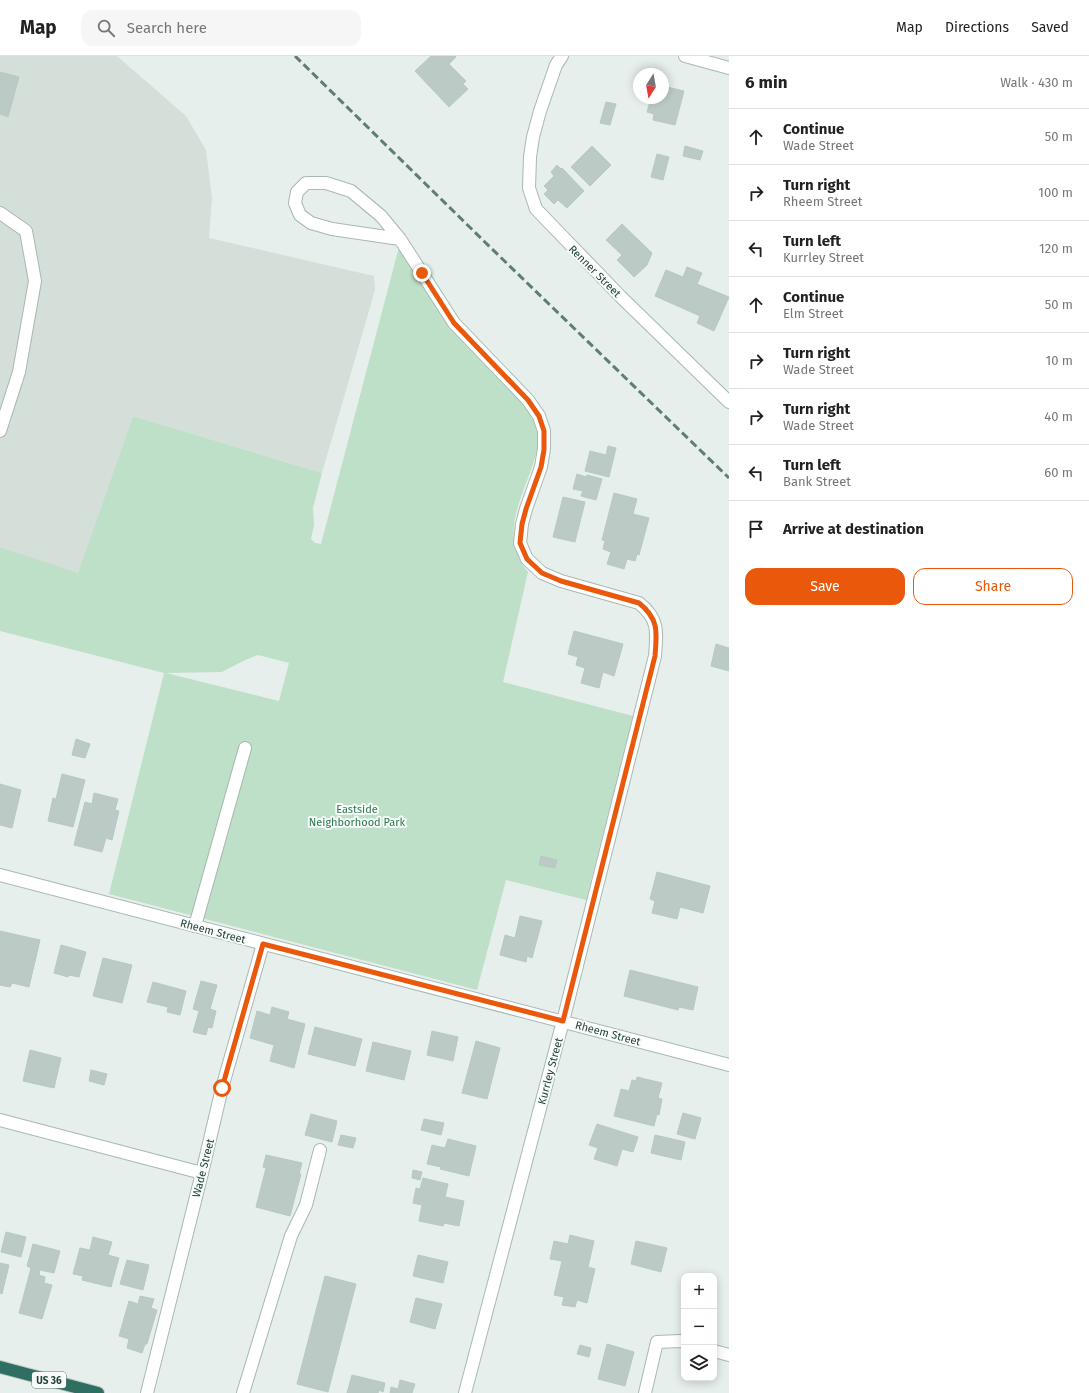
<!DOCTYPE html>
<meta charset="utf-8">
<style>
:root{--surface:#fff;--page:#f6f6f6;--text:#222;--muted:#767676;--line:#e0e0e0;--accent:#ea580c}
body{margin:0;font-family:"Fira Sans",sans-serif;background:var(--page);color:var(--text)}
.controls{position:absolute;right:12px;bottom:12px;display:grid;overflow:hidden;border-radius:8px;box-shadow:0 2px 10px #0003}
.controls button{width:36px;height:36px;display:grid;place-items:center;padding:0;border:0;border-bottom:1px solid var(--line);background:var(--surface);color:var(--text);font:20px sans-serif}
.compass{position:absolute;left:633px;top:12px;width:36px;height:36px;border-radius:50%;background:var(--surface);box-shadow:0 2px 10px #0003;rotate:191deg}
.stop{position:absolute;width:12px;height:12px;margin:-9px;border:3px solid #ea580c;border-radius:50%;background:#fff}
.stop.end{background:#ea580c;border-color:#fff;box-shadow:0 1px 4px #0008}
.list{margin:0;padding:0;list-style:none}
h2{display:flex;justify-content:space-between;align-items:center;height:52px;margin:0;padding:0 16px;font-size:17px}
h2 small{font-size:13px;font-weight:400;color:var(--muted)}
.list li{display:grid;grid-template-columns:26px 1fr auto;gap:12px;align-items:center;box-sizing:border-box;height:56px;padding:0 16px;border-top:1px solid var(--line)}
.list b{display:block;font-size:15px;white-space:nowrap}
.list p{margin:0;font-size:13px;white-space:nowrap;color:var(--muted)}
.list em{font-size:13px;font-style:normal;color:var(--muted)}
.actions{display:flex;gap:8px;padding:12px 16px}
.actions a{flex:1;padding:9px 0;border:1px solid var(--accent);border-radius:12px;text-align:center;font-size:14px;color:var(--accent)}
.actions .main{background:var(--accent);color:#fff}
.icon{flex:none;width:22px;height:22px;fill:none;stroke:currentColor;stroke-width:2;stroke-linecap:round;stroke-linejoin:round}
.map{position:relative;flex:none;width:729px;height:1337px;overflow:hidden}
header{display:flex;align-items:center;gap:24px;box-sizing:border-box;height:56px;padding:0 20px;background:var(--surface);border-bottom:1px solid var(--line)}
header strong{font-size:19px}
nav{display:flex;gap:22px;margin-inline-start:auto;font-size:14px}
.search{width:280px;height:36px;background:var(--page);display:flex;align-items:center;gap:10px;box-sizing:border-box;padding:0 14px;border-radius:12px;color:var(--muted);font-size:15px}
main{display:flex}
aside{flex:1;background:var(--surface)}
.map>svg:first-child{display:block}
.built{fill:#d4dfda}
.green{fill:#bfe0c8;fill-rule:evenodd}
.building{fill:#bbcac4;stroke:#b8c9c2}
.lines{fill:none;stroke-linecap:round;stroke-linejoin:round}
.minor-casing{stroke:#a8b8b2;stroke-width:14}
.highway-casing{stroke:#c2cac8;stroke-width:14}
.minor{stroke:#fff;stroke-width:12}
.highway{stroke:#2f6f62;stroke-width:12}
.rail{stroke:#5f7d75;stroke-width:3;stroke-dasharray:8 4;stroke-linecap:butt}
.route{stroke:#ea580c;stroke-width:5}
.labels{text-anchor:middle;stroke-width:4;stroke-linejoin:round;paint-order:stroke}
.shield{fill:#f7fbf9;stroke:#637a73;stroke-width:1}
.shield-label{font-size:10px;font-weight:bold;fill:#24423a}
.street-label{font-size:11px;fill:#24423a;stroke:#f7fbf9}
.park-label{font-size:11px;fill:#2d7a4b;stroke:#f7fbf9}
</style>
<header>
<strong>Map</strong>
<div class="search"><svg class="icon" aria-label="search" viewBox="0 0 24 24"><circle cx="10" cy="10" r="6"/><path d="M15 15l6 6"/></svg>Search here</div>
<nav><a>Map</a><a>Directions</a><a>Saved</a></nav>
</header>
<main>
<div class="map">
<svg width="729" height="1337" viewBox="0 0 729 1337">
<rect width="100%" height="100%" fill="#e6efeb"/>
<!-- built -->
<polygon class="built" points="0,0 117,0 186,60 206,94 212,142 209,182 374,220 375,234 322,417 133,360 78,518 0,491"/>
<!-- green -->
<path class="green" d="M399,191L520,342C527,353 534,363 537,375C540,388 535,402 531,414C518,450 501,481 528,516L503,626L633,660L586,844L506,824L477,934L109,838L164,617L0,575V491L78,517L133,360L322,417L313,452L314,469L311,483L315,487L321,488ZM258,599L289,607L279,645L166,617L222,616L243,605Z"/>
<!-- building -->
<g class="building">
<polygon points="431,0 455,0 456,1 449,8 466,25 463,28 468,33 449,51 415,15"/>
<polygon points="0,16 19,21 8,61 0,58"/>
<polygon points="663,30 684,35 675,69 653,64 654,58 647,56 651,42 663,42"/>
<polygon points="606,46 616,48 610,69 600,67"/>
<polygon points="592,90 611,109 590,130 571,111"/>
<polygon points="685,90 703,95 700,104 683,100"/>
<polygon points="657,98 669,101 663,124 651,121"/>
<polygon points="557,109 561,113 562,112 584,135 567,152 558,144 554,148 544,138 548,134 544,130 554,120 551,116"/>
<polygon points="622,168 652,197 647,209 634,221 617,204 622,199 606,184"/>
<polygon points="687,211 702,217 697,228 729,241 714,275 697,267 700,260 655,240 666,214 683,221"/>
<polygon points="608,390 616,392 609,421 585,415 590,395 606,399"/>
<polygon points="577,418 586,421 587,419 602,423 596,444 581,440 583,435 573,433"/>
<polygon points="614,437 637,443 633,458 649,462 639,499 637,498 635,505 627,503 624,513 607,508 611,496 603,493 605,485 602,484"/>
<polygon points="563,441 585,446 575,486 553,481"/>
<polygon points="574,575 623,588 614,620 603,616 599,632 581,627 585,612 576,609 578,601 568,598"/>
<polygon points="716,588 729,592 729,615 711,610"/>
<polygon points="76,683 90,688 85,702 72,699"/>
<polygon points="62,718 85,724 73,771 48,765 53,742 56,743"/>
<polygon points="0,728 21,734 12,772 0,769"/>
<polygon points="94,737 118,743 115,754 119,755 112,784 106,782 102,796 74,789 85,746 92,748"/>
<polygon points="541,800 557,804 555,812 539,809"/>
<polygon points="657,816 710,830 703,857 680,851 677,863 652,857 655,845 650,843"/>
<polygon points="520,860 542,865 532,902 527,900 526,906 500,899 505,879 515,882"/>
<polygon points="0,875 40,884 29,931 12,927 10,931 0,929"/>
<polygon points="61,889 86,896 79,921 69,919 68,921 54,917"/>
<polygon points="103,902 132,909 122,947 93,940"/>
<polygon points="630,914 698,931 693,954 679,951 678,954 624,940"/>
<polygon points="201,925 217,929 210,953 216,955 212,972 208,971 206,979 193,976 199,955 193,953"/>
<polygon points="153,926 186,935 180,959 167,956 168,951 147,946"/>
<polygon points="272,951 289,956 287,963 305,968 294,1012 270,1005 274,989 250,982 257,955 270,959"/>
<polygon points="315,971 362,983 355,1010 308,998"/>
<polygon points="432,975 458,981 453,1005 427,999"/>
<polygon points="476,985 500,992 487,1043 462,1037"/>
<polygon points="373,986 411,995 404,1024 366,1015"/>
<polygon points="30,994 61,1002 54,1032 23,1025"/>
<polygon points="91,1014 107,1018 104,1029 89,1025"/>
<polygon points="637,1021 662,1027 658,1042 662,1043 659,1059 657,1058 654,1070 614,1060 621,1033 629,1035 632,1024 636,1025"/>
<polygon points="683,1057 701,1062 695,1083 677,1078"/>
<polygon points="311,1058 337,1065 332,1086 305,1079"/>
<polygon points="424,1063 444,1067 441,1079 421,1074"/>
<polygon points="597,1068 638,1081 633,1096 622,1093 617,1110 594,1103 598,1092 589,1089"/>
<polygon points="341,1079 356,1082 353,1092 338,1089"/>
<polygon points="655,1079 685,1086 681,1104 651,1097"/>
<polygon points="448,1083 476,1090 469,1120 440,1113 441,1111 427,1108 432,1089 445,1092"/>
<polygon points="266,1099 302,1107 299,1118 301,1118 290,1160 256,1151 266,1112 263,1111"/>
<polygon points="413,1114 422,1116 420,1124 412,1122"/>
<polygon points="423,1122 448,1128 445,1141 464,1145 459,1170 444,1167 443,1170 419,1165 422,1149 413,1147 416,1132 420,1133"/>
<polygon points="6,1176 26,1181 21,1201 1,1196"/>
<polygon points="570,1179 594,1185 588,1211 595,1213 587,1247 577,1244 575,1251 562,1249 564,1241 554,1239 562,1205 550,1203 554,1185 568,1188"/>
<polygon points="93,1181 112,1186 108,1199 119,1202 111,1231 82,1224 83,1220 73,1218 80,1192 90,1194"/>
<polygon points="636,1185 667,1192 661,1216 631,1208"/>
<polygon points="33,1188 60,1195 54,1217 40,1214 39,1219 45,1221 44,1227 52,1229 42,1263 19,1257 31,1212 27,1210"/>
<polygon points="418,1199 448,1206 443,1227 413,1220"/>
<polygon points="127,1204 149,1209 143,1234 120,1228"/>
<polygon points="0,1207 9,1209 2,1238 0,1237"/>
<polygon points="325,1220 356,1228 328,1336 297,1328"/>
<polygon points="140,1240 154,1243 151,1252 157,1254 147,1288 145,1288 142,1297 127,1292 129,1283 119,1280 129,1245 138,1248"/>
<polygon points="416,1242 442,1248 435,1273 410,1266"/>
<polygon points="607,1288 634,1296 625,1330 598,1323"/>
<polygon points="580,1289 591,1292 589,1301 577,1298"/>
<polygon points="352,1319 385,1327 383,1336 379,1334 378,1337 347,1337"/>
<polygon points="400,1324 415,1328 412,1337 390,1337 391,1331 398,1333"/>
</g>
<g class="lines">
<!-- minor casing -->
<g class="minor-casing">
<g id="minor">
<polyline points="562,0 556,9 540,55 533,81 530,101 529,132 536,153 621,241 729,346"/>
<polyline points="685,0 729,12"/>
<polyline points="0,157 26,175 35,225 19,316 0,375"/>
<path d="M400,183L332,173L311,167L300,159L295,147L297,136L306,127H326L351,135L381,160L400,183L454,267L528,344L539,360L544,375V393L541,411L526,453L522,468L520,487L527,503L542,517L561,525L639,547C659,563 657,576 655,600L563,965L465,1337"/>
<polyline points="0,819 729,1009"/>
<polyline points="195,870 245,692"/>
<polyline points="0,1064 202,1117"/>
<polyline points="714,1295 729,1299"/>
<polyline points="147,1337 202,1117 222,1032 263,888"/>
<polyline points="243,1337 291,1180 306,1149 320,1094"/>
<polyline points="645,1337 657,1286 680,1285 684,1286"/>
</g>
</g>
<!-- highway casing -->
<g class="highway-casing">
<polyline id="highway" points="0,1311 98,1337"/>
</g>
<!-- minor -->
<use href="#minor" class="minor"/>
<!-- highway -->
<use href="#highway" class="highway"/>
<!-- rail -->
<polyline class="rail" points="295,0 491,192 729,422"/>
</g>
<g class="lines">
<!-- route -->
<path class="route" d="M222,1032L263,888L563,965L655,600C657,576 659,563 639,547L561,525L542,517L527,503L520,487L522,468L526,453L541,411L544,394V375L539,360L528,344L454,267L422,217"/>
</g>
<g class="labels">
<!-- shield labels -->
<rect class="shield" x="32" y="1316" width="34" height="16" rx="3"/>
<g class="shield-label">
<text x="49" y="1328">US 36</text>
</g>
<!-- street labels -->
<g class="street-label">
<text transform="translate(595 215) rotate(45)" y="4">Renner Street</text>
<text transform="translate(213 875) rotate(15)" y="4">Rheem Street</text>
<text transform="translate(608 977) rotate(15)" y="4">Rheem Street</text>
<text transform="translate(550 1015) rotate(-75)" y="4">Kurrley Street</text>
<text transform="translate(203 1112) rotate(-76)" y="4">Wade Street</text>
</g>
<!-- park labels -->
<g class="park-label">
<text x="357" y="757">Eastside<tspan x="357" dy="13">Neighborhood Park</tspan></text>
</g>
</g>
</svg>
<div class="controls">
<button>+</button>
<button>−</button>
<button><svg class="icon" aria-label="layers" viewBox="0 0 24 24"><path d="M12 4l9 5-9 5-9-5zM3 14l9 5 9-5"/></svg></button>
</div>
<svg class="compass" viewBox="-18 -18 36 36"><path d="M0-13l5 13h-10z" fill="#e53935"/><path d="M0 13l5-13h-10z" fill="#767676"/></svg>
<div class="stop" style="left:222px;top:1032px"></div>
<div class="stop end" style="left:422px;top:217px"></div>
</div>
<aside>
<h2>6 min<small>Walk · 430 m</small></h2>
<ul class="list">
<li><svg class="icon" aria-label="ahead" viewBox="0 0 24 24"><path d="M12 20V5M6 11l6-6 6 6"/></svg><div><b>Continue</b><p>Wade Street</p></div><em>50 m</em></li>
<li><svg class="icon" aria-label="right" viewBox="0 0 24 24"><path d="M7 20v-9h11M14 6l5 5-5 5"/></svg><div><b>Turn right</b><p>Rheem Street</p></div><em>100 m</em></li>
<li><svg class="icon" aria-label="left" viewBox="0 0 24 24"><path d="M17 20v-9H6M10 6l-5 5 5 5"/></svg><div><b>Turn left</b><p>Kurrley Street</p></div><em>120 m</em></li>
<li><svg class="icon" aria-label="ahead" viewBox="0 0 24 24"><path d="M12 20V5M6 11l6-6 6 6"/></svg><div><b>Continue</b><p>Elm Street</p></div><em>50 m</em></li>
<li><svg class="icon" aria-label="right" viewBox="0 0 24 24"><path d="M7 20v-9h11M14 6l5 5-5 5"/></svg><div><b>Turn right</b><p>Wade Street</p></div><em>10 m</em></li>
<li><svg class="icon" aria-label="right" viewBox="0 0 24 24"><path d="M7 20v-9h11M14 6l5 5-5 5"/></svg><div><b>Turn right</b><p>Wade Street</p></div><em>40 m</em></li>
<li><svg class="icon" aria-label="left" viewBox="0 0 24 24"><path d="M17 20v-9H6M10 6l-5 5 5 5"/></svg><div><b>Turn left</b><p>Bank Street</p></div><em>60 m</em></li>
<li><svg class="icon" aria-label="arrive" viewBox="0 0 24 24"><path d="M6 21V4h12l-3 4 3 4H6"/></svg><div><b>Arrive at destination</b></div></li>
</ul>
<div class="actions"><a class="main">Save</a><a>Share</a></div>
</aside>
</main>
